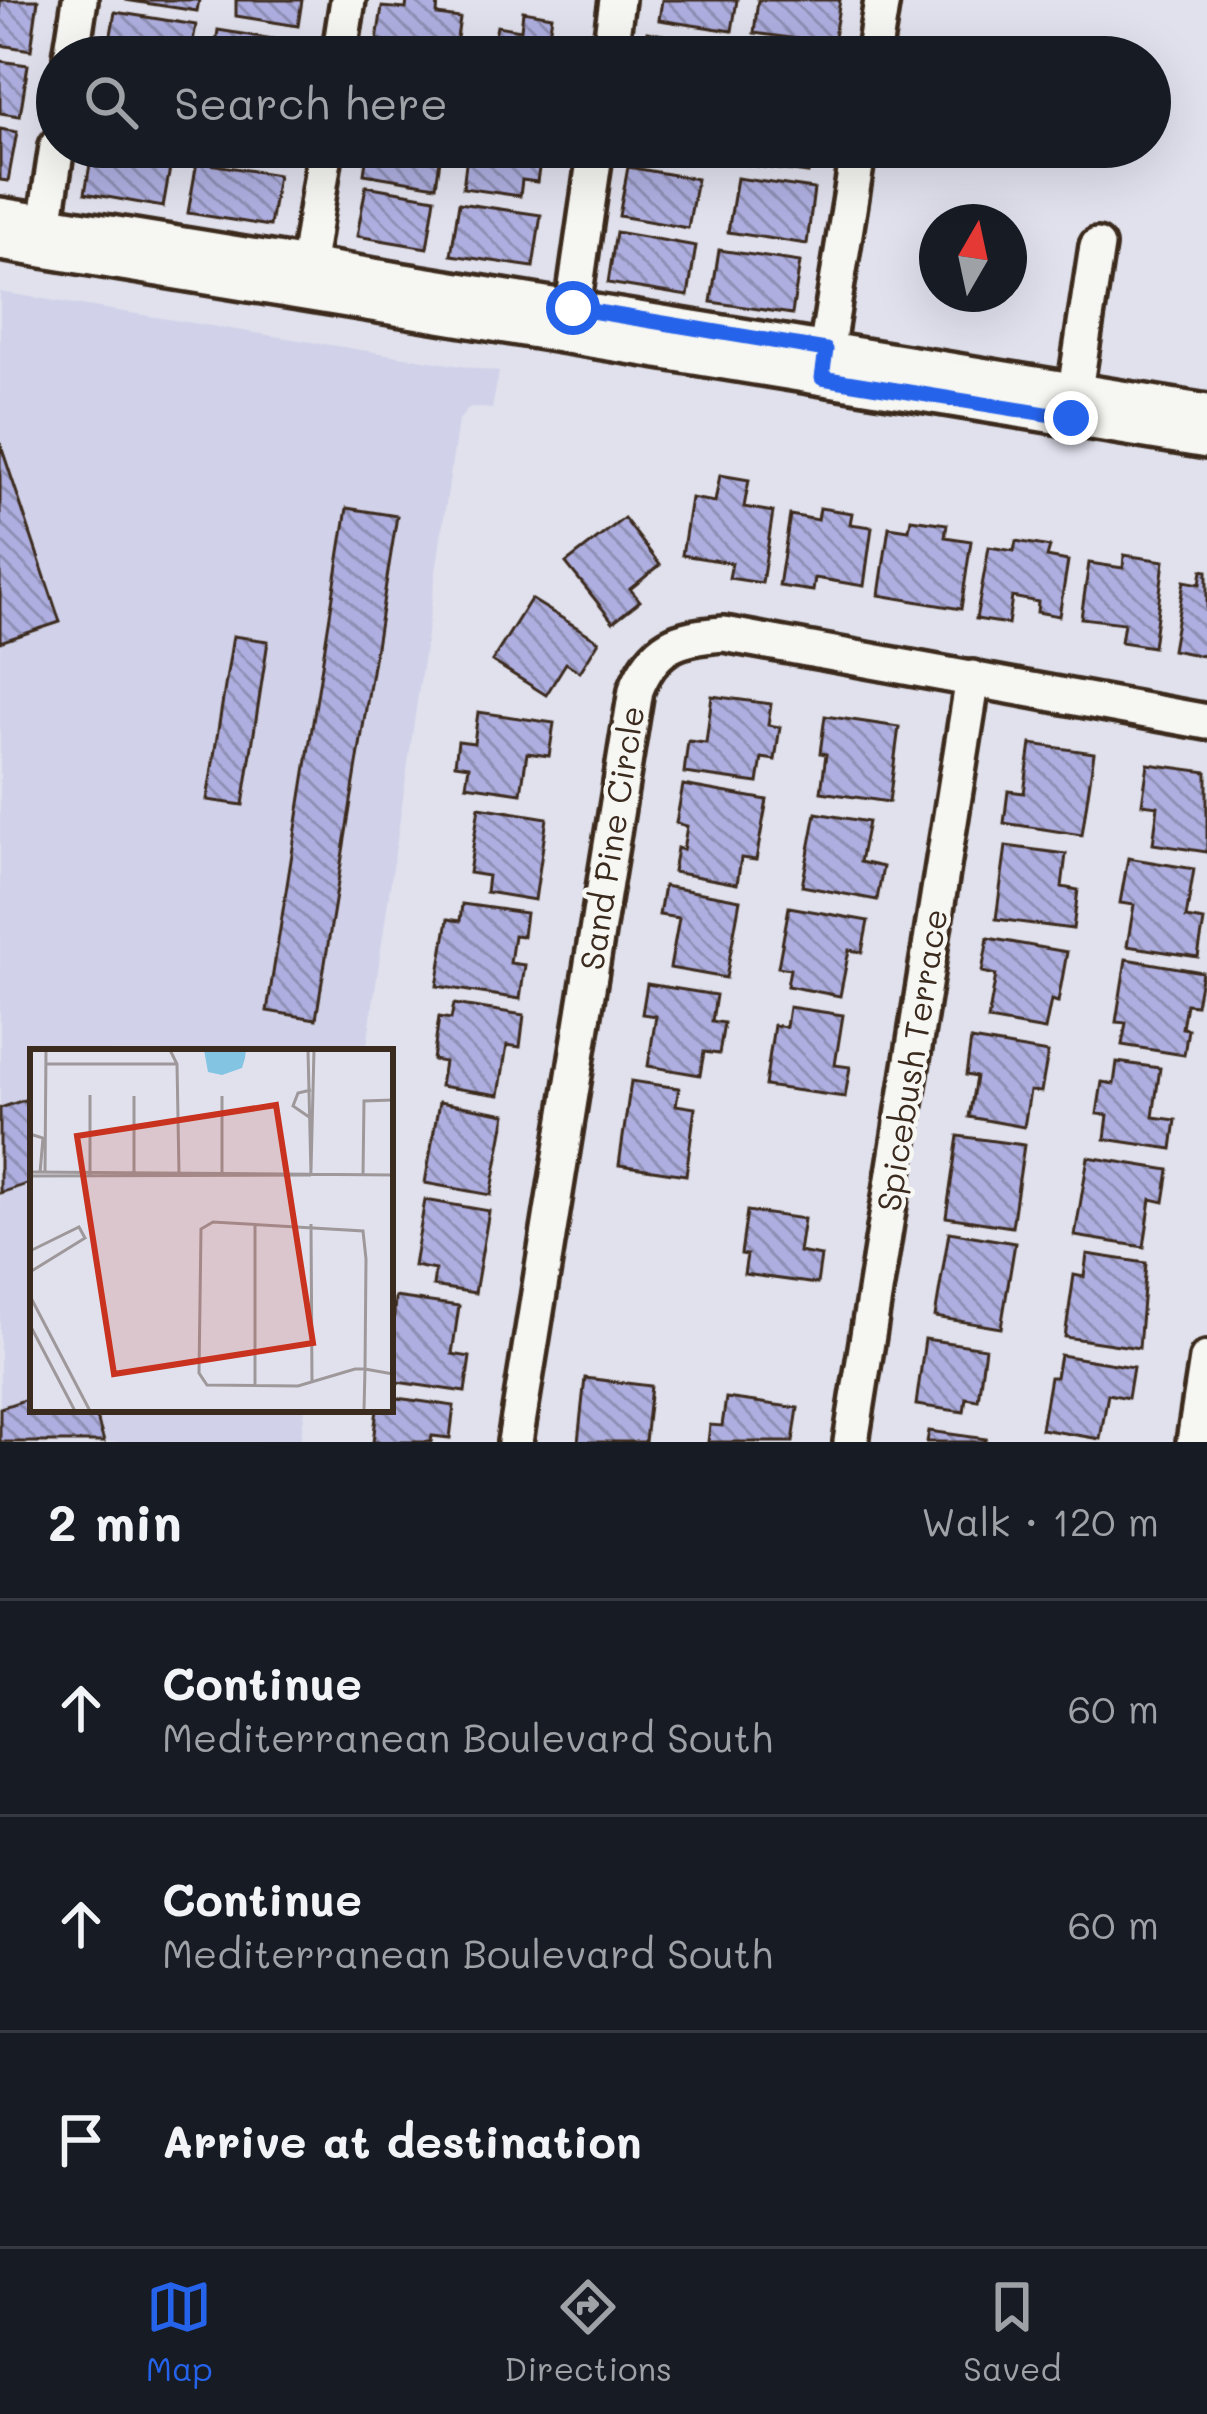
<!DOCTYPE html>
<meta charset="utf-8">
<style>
:root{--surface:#171b24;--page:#20242c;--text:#f1f3f6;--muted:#9ea1a6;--line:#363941;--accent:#2563eb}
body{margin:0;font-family:Mali,sans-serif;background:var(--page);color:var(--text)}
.compass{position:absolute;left:919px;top:204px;width:108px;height:108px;border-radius:50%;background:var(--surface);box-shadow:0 12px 48px #0002;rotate:9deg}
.stop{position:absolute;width:36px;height:36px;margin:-27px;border:9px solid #2563eb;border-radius:50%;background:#fff}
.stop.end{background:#2563eb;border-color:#fff;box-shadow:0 3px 12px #0008}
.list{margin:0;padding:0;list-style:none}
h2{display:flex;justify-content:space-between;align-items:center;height:156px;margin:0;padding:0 48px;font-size:51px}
h2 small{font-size:39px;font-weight:400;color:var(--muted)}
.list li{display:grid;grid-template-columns:78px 1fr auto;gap:36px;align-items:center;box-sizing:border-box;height:216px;padding:0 48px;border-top:3px solid var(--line)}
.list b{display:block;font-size:45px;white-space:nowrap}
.list p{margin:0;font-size:39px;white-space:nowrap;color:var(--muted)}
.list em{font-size:39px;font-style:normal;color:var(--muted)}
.icon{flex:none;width:66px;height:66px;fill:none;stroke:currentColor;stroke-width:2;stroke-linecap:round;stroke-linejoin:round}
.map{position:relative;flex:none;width:1207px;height:1442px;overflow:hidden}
.search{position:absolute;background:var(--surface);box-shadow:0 12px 48px #0002;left:36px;right:36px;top:36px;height:132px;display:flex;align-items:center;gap:30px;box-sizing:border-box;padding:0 42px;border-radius:66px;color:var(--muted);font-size:45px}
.sheet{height:804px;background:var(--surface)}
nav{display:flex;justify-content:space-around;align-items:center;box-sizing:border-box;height:168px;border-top:3px solid var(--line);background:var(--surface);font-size:33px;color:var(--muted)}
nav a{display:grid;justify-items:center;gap:6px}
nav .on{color:var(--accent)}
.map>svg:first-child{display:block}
.built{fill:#d1d2e9}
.building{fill:url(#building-back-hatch);stroke:#3b2a1e;stroke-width:3}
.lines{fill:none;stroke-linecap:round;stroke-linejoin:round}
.minor-casing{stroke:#3b2a1e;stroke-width:42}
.minor{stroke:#f6f6f2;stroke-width:33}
.route{stroke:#2563eb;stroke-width:15}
.labels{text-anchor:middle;stroke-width:9;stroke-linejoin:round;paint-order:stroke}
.street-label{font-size:33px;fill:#3b2a1e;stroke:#f6f6f2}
.inset-road{fill:none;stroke:#9e989a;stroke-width:3}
.view{fill:#c8321e;fill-opacity:0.15;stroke:#c8321e;stroke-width:6}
.inset-edge{fill:none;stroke:#3b2a1e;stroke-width:6}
</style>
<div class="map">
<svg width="1207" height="1442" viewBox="0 0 1207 1442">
<defs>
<pattern id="building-back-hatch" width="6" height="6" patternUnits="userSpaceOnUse" patternTransform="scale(3)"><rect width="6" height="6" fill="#aeafe0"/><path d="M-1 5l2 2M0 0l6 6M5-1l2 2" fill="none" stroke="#8f8fb5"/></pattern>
</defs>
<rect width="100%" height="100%" fill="#e0e1ed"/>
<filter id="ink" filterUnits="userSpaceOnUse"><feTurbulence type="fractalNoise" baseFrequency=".00833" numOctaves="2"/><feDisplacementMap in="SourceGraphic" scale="24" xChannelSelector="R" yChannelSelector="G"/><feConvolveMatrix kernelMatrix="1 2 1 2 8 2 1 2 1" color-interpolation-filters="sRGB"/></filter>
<g filter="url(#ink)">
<!-- built -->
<polygon class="built" points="0,292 499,372 492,409 470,407 458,421 366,1052 33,1052 33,1409 305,1409 300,1442 0,1442"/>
<!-- building -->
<g class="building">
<polygon points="0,0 38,0 31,50 0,45"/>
<polygon points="125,0 199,0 197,11"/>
<polygon points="236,0 302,0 298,26 236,16"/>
<polygon points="407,0 438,0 437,15 460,18 455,51 377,40 382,7 406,9"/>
<polygon points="662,0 737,0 732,31 659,20"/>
<polygon points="758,0 840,0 833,44 754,33"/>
<polygon points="523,11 552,16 549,34 571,37 568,57 506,57 508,44 494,42 497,26 521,30"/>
<polygon points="115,12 196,25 190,57 107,57"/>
<polygon points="218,30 298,43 296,57 214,57"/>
<polygon points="647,32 727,47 725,57 642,57"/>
<polygon points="0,61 28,65 20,116 0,113"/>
<polygon points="0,129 17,132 8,181 0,180"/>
<polygon points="93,147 121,147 172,157 163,207 85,193"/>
<polygon points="368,147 442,147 436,186 364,174"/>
<polygon points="502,147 542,149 537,182 522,180 520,196 463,188 467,155 500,159"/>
<polygon points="737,147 812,147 808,173 735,163"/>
<polygon points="197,162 278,175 270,226 188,213"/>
<polygon points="628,167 697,179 688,228 619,216"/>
<polygon points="737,178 814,189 807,244 728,232"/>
<polygon points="366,186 435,198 427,248 357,236"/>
<polygon points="459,203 541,215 533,267 451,255"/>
<polygon points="616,232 696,246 688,296 608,283"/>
<polygon points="719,250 800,262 792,314 711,302"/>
<polygon points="0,443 60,622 0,642"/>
<polygon points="720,475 749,480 744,507 773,512 762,583 729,578 732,563 682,555 691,498 715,502"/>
<polygon points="347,508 397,516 316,1019 267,1011"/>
<polygon points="820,508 852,513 850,524 872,527 864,586 815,578 813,591 779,586 790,515 818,520"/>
<polygon points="624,518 660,565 630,589 640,601 613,622 566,563"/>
<polygon points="911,519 947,524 945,537 971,541 961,609 879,595 889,527 909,530"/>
<polygon points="1016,541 1050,547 1047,557 1068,561 1059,616 1037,612 1038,602 1012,597 1008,624 976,619 989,547 1014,551"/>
<polygon points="1124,555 1164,561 1153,647 1121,642 1124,623 1081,618 1089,563 1123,568"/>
<polygon points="1202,570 1207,571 1207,642 1203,656 1172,650 1184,581 1200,584"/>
<polygon points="531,599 599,641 580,672 566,663 546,695 492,661"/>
<polygon points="233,636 268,641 243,805 207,800"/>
<polygon points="712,696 771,704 768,725 780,727 775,760 762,758 758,783 684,773 688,741 706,743"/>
<polygon points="478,712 554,723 549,756 527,753 521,793 466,785 469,766 455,764 458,741 474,743"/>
<polygon points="825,716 899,727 889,802 821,792 826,754 820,753"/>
<polygon points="1031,744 1094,753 1082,835 1004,823 1008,791 1024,793"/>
<polygon points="1148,764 1207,772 1207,852 1153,844 1158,806 1142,804"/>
<polygon points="683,785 767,800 756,860 741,858 737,884 673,872 677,848 683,850 687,826 676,823"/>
<polygon points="479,807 547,818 535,900 486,892 488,876 469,873"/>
<polygon points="816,813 868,822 860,862 883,867 877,900 802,886"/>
<polygon points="1006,846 1066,854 1062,887 1078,890 1073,929 996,919"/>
<polygon points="1128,858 1194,869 1186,918 1204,921 1198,957 1127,946 1134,905 1120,903"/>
<polygon points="664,886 740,900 726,978 670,968 679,918 659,915"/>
<polygon points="462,904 526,913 523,936 514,935 510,963 525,965 520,999 437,986 448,919 460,921"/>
<polygon points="789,907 868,921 862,952 849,950 840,996 787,986 790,969 778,967"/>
<polygon points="988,938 1067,952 1058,1002 1051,1000 1045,1030 988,1020 996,975 982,972"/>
<polygon points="1126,959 1202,972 1196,1005 1186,1004 1182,1028 1188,1029 1184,1055 1122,1045 1126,1023 1116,1022"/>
<polygon points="647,984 716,995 712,1021 724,1023 719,1054 704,1052 700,1075 648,1066 656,1016 642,1014"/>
<polygon points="454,1004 524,1015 520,1047 507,1045 499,1095 440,1086 444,1062 433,1060 439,1017 451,1019"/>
<polygon points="789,1007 843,1015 835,1065 850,1067 845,1097 765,1086 774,1025 786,1027"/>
<polygon points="971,1040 1048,1053 1041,1092 1030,1091 1024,1127 969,1117 976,1077 966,1075"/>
<polygon points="1117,1062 1160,1068 1153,1117 1176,1120 1172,1149 1105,1139 1108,1115 1097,1114 1102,1082 1114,1084"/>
<polygon points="631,1081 679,1088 676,1105 695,1108 686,1175 619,1165"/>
<polygon points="33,1097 33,1182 0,1193 0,1108"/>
<polygon points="439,1102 506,1114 491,1195 425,1183"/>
<polygon points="958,1136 1024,1145 1012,1227 946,1217"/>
<polygon points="1088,1157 1169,1170 1164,1202 1151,1199 1144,1247 1075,1236"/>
<polygon points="425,1200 489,1211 475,1293 433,1286 435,1270 414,1266"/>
<polygon points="747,1211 804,1219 799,1252 821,1256 817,1284 744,1274 747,1255 741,1254"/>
<polygon points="949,1232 1015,1243 1001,1328 935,1317"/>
<polygon points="1087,1254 1146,1263 1139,1348 1065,1337 1074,1275 1084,1277"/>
<polygon points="395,1297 459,1306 452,1354 470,1357 465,1392 390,1381"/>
<polygon points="925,1339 985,1348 978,1400 966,1398 964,1412 916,1405"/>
<polygon points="1060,1355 1133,1367 1128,1398 1108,1394 1100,1439 1041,1429 1050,1377 1056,1377"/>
<polygon points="585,1378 651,1386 645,1442 578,1442"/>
<polygon points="33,1397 33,1409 116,1409 96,1415 104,1442 0,1442 0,1408"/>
<polygon points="390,1397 454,1406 450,1438 432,1436 431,1442 373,1442 377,1409 390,1409"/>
<polygon points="726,1398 798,1408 793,1442 708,1442 710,1425 722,1426"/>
<polygon points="929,1431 986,1439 985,1442 927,1442"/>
</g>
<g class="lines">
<!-- minor casing -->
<g class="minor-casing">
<g id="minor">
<polyline points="71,57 80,0"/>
<polyline points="339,57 348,0"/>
<polyline points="609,57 617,0"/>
<polyline points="873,57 882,0"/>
<polyline points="0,215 1207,412"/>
<polyline points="0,243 1207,441"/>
<polyline points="42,245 57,146"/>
<polyline points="304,288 326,147"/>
<polyline points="570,328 596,147"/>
<polyline points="823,370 859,147"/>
<polyline points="1072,410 1097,246"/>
<path d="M515,1442L636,690C654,645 677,637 724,634L1207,722"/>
<polyline points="851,1442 973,678"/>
<polyline points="1194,1442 1207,1359"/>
</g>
</g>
<!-- minor -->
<use href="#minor" class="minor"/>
</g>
</g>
<g class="lines" filter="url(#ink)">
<!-- route -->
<polyline class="route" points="573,308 826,350 822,378 1071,418"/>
</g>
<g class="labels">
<!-- street labels -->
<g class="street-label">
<text transform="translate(612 838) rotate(-81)" y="12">Sand Pine Circle</text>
<text transform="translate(912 1060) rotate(-81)" y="12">Spicebush Terrace</text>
</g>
</g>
<!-- overview -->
<g transform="translate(30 1049)">
<rect width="363" height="363" fill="#e0e1ed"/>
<path d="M174,1H216L215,9L212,19L192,26L178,23Z" fill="#82c4e2"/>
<path class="inset-road" d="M140,1L147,15L149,124M278,1L281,126M16,15H147M281,41L268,44L263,57L282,70M60,46V127M104,47V127M192,47V127M0,85L13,89L10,124M281,121L284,1M0,123L363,126M15,124L16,1M333,126L334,52L363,51M0,127L281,126M281,175L282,334M0,202L49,178L55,189L0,223M0,247L60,362M0,276L45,362M225,338V174M334,361L335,320L336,210L333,182L183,173L171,180L169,324L177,336L268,337L325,320H335L363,325"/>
<path class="view" d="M246,56L283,294L84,325L47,87Z"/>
<rect width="363" height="363" class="inset-edge"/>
</g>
</svg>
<svg class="compass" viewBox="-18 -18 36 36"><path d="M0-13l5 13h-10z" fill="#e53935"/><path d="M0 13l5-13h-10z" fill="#9ea1a6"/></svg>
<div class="stop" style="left:573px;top:308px"></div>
<div class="stop end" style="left:1071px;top:418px"></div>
<div class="search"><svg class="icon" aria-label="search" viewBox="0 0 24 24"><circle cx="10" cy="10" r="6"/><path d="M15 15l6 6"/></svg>Search here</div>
</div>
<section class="sheet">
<h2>2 min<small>Walk · 120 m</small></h2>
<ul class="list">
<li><svg class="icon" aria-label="ahead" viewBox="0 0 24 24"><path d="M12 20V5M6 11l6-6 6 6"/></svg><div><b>Continue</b><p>Mediterranean Boulevard South</p></div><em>60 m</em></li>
<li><svg class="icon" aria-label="ahead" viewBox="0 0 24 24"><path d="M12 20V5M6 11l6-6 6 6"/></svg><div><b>Continue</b><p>Mediterranean Boulevard South</p></div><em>60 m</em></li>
<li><svg class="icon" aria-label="arrive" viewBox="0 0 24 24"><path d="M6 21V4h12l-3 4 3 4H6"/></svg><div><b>Arrive at destination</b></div></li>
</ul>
</section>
<nav>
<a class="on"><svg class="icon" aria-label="map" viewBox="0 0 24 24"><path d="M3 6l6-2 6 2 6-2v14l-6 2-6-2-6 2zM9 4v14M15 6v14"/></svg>Map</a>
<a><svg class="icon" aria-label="directions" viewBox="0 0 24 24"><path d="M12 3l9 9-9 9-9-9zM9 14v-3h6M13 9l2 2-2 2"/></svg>Directions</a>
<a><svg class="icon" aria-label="saved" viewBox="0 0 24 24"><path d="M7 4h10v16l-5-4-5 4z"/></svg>Saved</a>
</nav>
